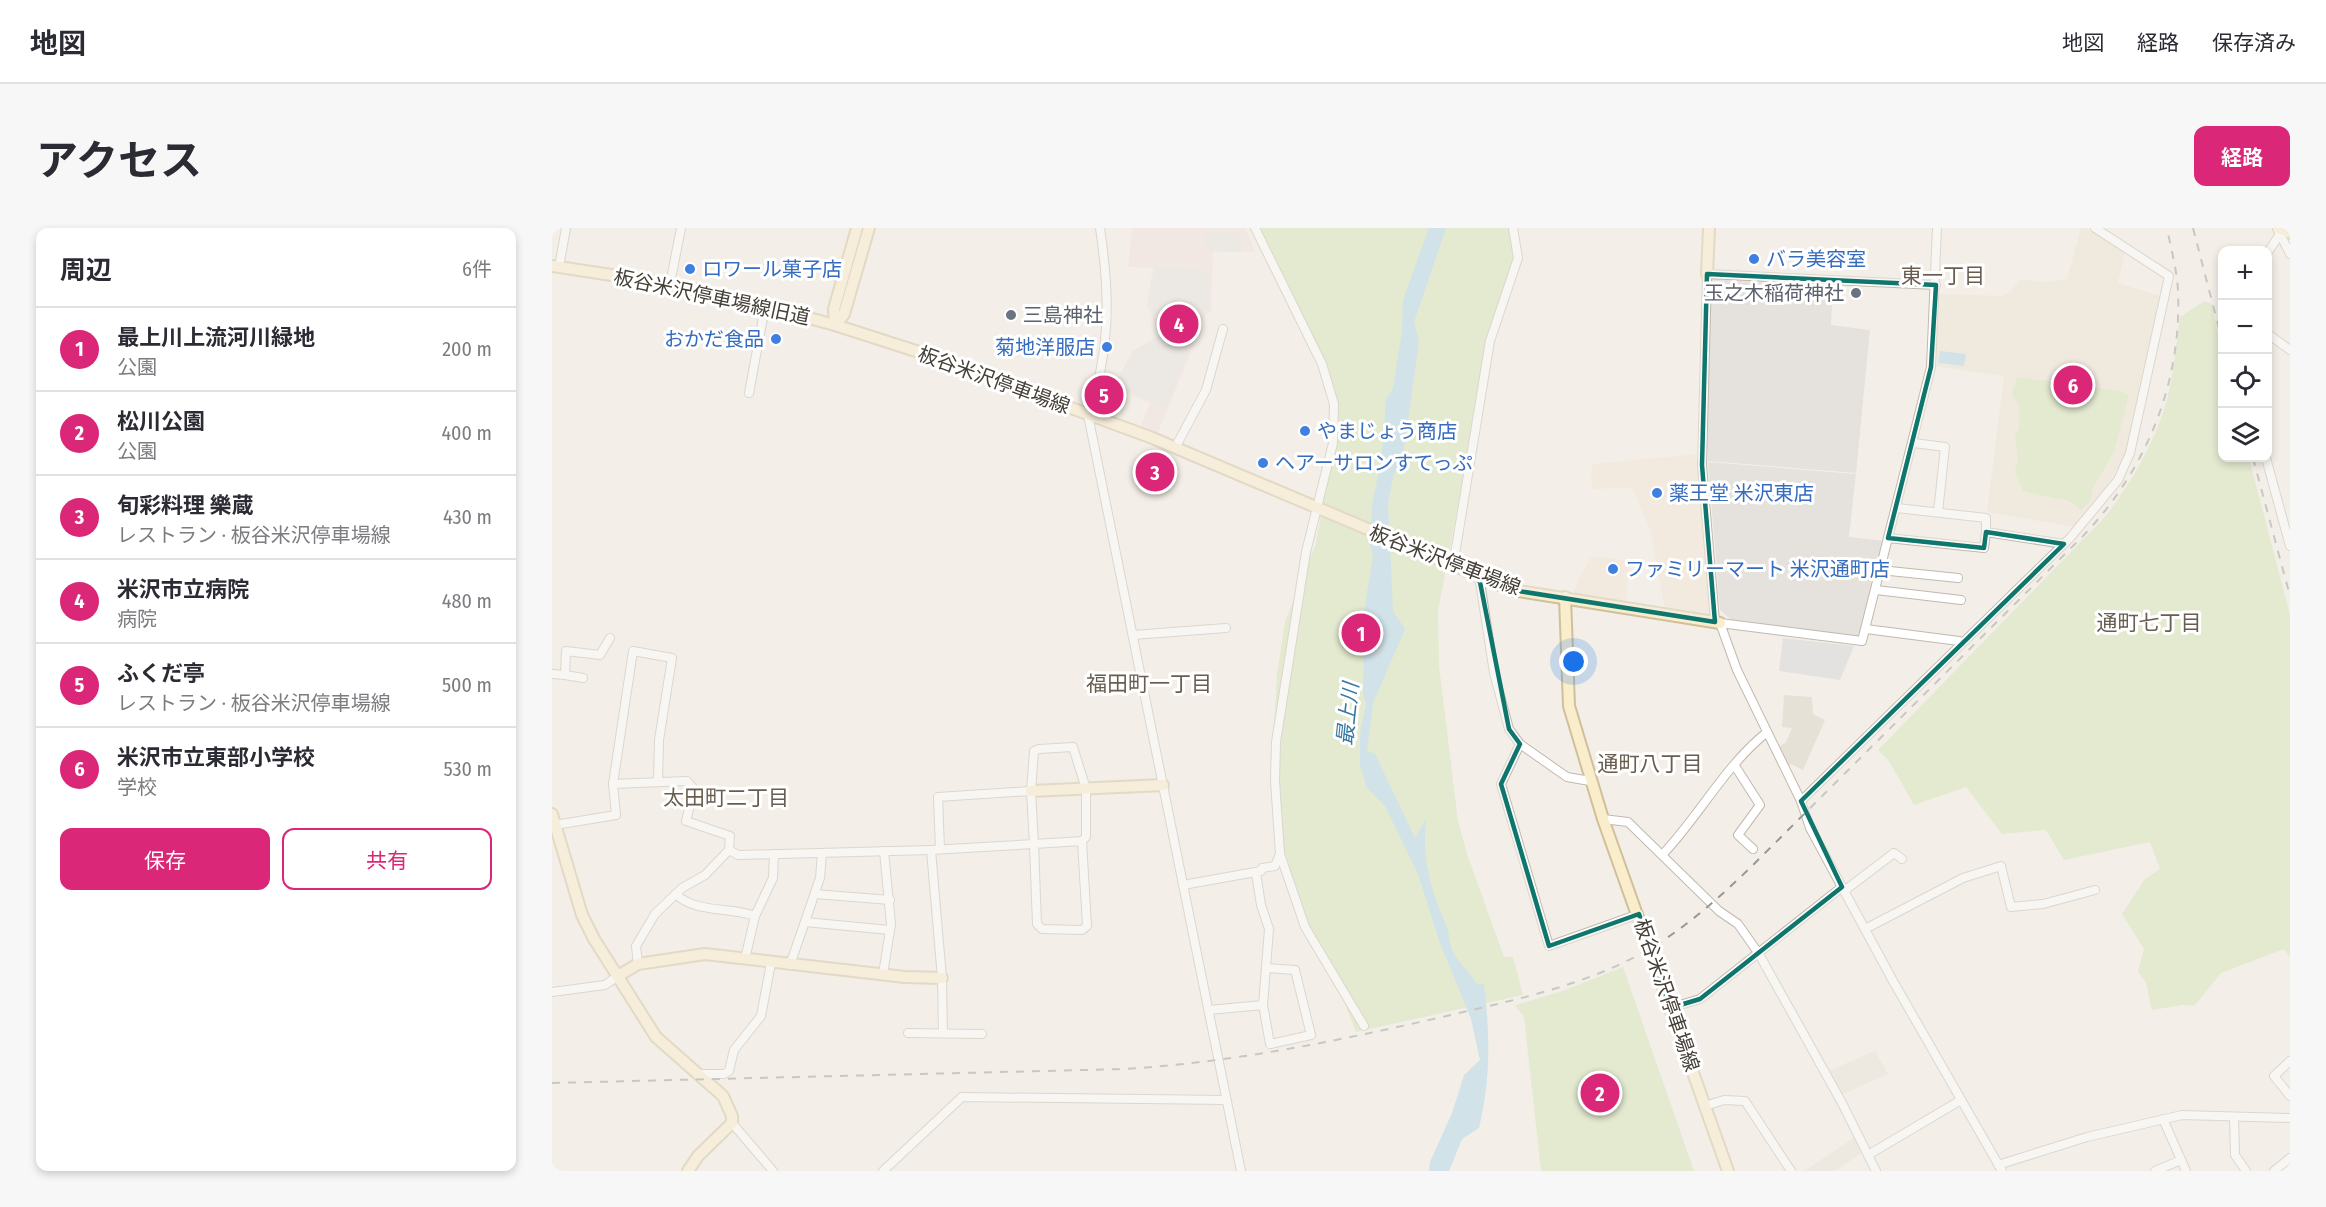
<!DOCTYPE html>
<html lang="ja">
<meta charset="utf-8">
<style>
:root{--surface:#fff;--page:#f7f7f7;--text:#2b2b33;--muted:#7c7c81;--line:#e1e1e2;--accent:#db2777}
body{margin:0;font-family:"Fira Sans Condensed","Noto Sans JP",sans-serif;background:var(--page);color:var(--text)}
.controls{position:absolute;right:18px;top:18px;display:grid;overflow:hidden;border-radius:12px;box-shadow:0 3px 9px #0003}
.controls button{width:54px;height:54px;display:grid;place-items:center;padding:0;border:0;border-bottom:2px solid var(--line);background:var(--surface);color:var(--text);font:30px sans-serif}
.you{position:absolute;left:1022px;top:434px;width:21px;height:21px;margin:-15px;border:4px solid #fff;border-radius:50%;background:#1a73e8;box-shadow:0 0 0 9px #1a73e833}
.badge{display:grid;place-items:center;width:39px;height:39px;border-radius:50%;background:var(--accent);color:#fff;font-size:20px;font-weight:700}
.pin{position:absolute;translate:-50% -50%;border:3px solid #fff;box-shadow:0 2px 6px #0006}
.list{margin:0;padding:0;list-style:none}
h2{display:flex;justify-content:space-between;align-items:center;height:78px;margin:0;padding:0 24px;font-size:26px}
h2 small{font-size:20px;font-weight:400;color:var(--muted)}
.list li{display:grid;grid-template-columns:39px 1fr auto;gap:18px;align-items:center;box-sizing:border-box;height:84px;padding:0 24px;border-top:2px solid var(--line)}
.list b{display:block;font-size:22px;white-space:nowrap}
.list p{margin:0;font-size:20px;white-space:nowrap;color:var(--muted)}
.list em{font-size:20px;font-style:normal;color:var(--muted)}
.actions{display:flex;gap:12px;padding:18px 24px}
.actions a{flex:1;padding:14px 0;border:2px solid var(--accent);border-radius:12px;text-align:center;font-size:21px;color:var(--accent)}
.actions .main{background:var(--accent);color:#fff}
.icon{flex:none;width:33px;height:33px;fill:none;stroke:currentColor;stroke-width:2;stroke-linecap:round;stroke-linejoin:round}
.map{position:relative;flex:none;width:1738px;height:943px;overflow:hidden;border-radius:12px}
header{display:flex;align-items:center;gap:36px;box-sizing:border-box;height:84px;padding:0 30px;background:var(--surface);border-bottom:2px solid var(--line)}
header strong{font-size:28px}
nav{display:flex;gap:33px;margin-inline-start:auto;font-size:21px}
.intro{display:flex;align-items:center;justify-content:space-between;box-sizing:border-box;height:144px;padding:0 36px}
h1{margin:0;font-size:42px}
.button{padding:15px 27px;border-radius:12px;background:var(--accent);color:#fff;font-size:21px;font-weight:700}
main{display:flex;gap:36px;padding:0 36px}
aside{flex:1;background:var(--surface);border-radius:12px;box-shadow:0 3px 9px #0003}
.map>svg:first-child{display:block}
.residential{fill:#e6e1d7}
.commercial{fill:#f3e5d5}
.industrial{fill:#e5e1dd}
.education{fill:#ebe3d3}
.medical{fill:#f2dfdd}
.green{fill:#d0e4b4}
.parking{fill:#e4e2e0}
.water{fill:#a9d2eb}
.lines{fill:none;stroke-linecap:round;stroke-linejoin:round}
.street-casing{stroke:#c1b9ae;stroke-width:10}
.secondary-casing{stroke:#cfc09b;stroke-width:14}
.street{stroke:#fff;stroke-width:8}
.secondary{stroke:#faedcb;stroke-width:10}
.rail{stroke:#979797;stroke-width:2;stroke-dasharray:8 8;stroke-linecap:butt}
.marked{fill:none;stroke:#0f766e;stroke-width:4.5;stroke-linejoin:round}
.shop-dot{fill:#3f7fe0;stroke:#fff;stroke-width:2}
.worship-dot{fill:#6b7280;stroke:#fff;stroke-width:2}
.labels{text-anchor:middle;stroke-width:6;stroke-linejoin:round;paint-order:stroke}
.shop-label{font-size:20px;fill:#366cbe;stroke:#fff;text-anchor:start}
.worship-label{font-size:20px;fill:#5b616d;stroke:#fff;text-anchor:end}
.street-label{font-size:20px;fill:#464037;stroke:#fff}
.neighbourhood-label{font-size:21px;fill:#685d4f;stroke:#fff}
.water-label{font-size:21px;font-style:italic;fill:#3679a2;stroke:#fff}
</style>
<header>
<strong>地図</strong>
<nav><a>地図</a><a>経路</a><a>保存済み</a></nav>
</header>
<div class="intro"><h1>アクセス</h1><a class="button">経路</a></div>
<main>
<aside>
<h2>周辺<small>6件</small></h2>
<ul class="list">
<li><span class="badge">1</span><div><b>最上川上流河川緑地</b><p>公園</p></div><em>200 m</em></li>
<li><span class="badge">2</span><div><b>松川公園</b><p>公園</p></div><em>400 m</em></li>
<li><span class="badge">3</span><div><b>旬彩料理 樂蔵</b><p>レストラン · 板谷米沢停車場線</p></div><em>430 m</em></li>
<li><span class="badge">4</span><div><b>米沢市立病院</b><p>病院</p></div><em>480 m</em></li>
<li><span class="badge">5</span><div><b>ふくだ亭</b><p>レストラン · 板谷米沢停車場線</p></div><em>500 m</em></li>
<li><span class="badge">6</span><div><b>米沢市立東部小学校</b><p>学校</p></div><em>530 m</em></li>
</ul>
<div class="actions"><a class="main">保存</a><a>共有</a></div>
</aside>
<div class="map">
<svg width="1738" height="943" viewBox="0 0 1738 943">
<rect width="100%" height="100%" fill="#f3efe8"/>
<!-- residential -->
<g class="residential">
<polygon points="1232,467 1260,469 1261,486 1273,492 1251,542 1239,536 1236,540 1226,520 1234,514 1240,500 1230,499"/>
<polygon points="1323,823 1336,846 1289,867 1276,843"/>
<polygon points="1303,909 1311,924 1283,943 1252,943"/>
</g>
<!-- commercial -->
<g class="commercial">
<polygon points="1144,226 1159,384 1152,389 1113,382 1098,302 1080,260 1041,261 1039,249 1040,236"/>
<polygon points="1047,328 1078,333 1073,376 1025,368 1021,363 1038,330"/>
</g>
<!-- industrial -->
<g class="industrial">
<polygon points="1159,49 1281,56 1279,97 1318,102 1304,245 1156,233 1154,167"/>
<polygon points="1156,234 1304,246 1297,309 1334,313 1307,410 1182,394 1168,382"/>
</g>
<!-- education -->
<polygon class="education" points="1529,0 1534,0 1573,23 1566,55 1611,69 1574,225 1546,274 1522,299 1435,284 1452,148 1381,138 1385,66 1449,68 1457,65 1469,51 1491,54 1515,51"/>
<!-- medical -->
<polygon class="medical" points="580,0 694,0 703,24 661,24 659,84 654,86 605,207 588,200 598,175 561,159 581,123 608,107 595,77 601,40 576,39"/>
<!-- green -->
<g class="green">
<polygon points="706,0 958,0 963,28 937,112 886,383 887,438 906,593 915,626 952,729 961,729 971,767 804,804 787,761 750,700 729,644 719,553 725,446 733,394 764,315 785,197 786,176 755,97"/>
<path d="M1653,73L1660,76L1670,126V230H1697L1738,387V729L1732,721L1669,745L1642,778L1631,777L1600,782L1594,755L1586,743L1592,721L1570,686L1593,651L1608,641L1598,614L1512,632L1494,602L1450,606L1414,559L1362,577L1337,533L1326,522L1552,290C1579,255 1603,215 1615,172C1622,145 1624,116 1628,89Z"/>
<polygon points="1465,149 1568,163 1577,167 1562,223 1540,262 1540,270 1529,282 1517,273 1471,263 1463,243 1466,232 1463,210 1467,199 1467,179 1460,166"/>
<polygon points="1071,739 1142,943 989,943 972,789 963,777 1011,763"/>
</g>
<!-- parking -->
<g class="parking">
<polygon points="653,4 688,5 688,23 653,22"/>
<polygon points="602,40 651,41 651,48 657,49 657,83 651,83 615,179 562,158 581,123 609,107 605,98 606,88 600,88"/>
<polygon points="1231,410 1302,418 1288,452 1227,443"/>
</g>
<!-- water -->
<g class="water">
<path d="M877,0H894L862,94L867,113L857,185L850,232L841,248L836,276L841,383L853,401L821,475L815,523L823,526L863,610L874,591C870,634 878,659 895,699C898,708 897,717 902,726C908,736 918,745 925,756H932C938,806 939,851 927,900L910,911L897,943H877L878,934L900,885L912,847L928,832L919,791L888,715L866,646L833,578L815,560L808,537V505L814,475L811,467L812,383L821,329L818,317L820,277L830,227L834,172L841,160L850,103L851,72Z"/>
<polygon points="1388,123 1414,126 1412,138 1386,135"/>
</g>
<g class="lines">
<!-- street casing -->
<g class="street-casing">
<g id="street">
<path d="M548,0C558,67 559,123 536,187L689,943"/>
<polyline points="703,0 770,136 782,176 781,215 754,324 724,514 723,553 728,626 753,699 812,798"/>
<polyline points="1385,0 1379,139 1310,413 1168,395 1185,442 1249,573 1258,600 1341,753 1450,943"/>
<polyline points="1725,0 1738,26"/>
<polyline points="1716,24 1728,6"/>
<polyline points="7,39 14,0"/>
<polyline points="118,56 129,0"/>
<polyline points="1716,106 1738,122"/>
<polyline points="197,165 213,79"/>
<polyline points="1362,215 1393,219 1386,284"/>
<polyline points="623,220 654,162 671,101"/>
<polyline points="1714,230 1738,318"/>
<polyline points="1345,280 1434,290 1434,304"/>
<polyline points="1336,310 1432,320 1434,304 1512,316"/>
<polyline points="901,338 938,113 966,30 961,0"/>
<polyline points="1328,342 1406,350"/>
<polyline points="923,348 928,354 942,445 957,501 968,516 1015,549 1038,553"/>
<polyline points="1324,362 1409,372"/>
<polyline points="1163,394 1150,237 1155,46 1384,57"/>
<polyline points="1314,401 1407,413"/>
<polyline points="581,407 674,400"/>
<polyline points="0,446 13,447 14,423 48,427 58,410"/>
<polyline points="13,447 31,450"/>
<polyline points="968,516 949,556 997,718 1087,686"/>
<polyline points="1183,538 1208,577 1186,607 1201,621"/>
<polyline points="61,556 81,423 120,430 107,512 106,553"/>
<polyline points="1249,573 1518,310 1566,252 1578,225 1617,48 1543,0"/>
<polyline points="1051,591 1076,594 1167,683 1186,696 1207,726 1290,875 1324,943"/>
<polyline points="3,597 64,587 61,556 135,553 142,561 134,593 178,608 177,622"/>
<polyline points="388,621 386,569 479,563"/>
<polyline points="379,622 390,750 391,805"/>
<path d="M1111,626C1147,588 1173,538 1214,505"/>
<polyline points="704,645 709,677 717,701 711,777"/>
<polyline points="631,657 709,643 710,640 723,638 728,626"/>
<polyline points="1292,663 1342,625 1350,631"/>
<path d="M124,666C142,685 178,679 203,688"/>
<polyline points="263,666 338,672"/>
<polyline points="253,694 338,702"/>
<polyline points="1313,701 1411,650 1449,638 1459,679 1491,676 1543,662"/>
<polyline points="193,731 203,688 221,650 222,626"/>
<polyline points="86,736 84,718 103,686 130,660 153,647 177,622 186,627 379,622 482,616 479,563 482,523 487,521 521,519 534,561 534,609 530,613 535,698 530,702 490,701 485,696 482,616 530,613"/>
<polyline points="238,737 268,650 270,625"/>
<polyline points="331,746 339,696 332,623"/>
<polyline points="0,764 53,757 66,748"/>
<polyline points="1118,780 1148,771 1290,659"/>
<polyline points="657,782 711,777 718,816 759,807 743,742 715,740"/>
<polyline points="356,805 430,806"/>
<polyline points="1738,833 1722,848 1738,868"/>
<polyline points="146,846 172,846 177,843 182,822 209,788 219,735"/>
<polyline points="1153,878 1172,872 1193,873 1239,943"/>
<polyline points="1682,890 1683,927 1694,943"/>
<polyline points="1611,891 1634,943"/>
<polyline points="180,895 221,943"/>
<polyline points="1316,927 1409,872"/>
<polyline points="1446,937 1535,909 1630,887 1738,890"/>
<polyline points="331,943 410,869 674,872"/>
<polyline points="1603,943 1629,932"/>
<polyline points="1722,943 1738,930"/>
</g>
</g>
<!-- secondary casing -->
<g class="secondary-casing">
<g id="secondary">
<polyline points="1727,0 1738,5"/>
<polyline points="0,38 118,56 174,68 283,97 367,124 598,209 960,362 1168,395"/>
<polyline points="1155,46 1157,0"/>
<polyline points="283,97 292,86 317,0"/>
<polyline points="283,97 282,81 305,0"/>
<polyline points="1013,369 1017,478 1051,591 1176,943"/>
<polyline points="479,563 611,557"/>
<polyline points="0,586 30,687 42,711 104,809 171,868 180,888 180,895 146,928 136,943"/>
<polyline points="66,748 86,736 153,726 353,749 390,750"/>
</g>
</g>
<!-- street -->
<use href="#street" class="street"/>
<!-- secondary -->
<use href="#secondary" class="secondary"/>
<!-- rail -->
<g class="rail">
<polyline points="1641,0 1670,112"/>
<polyline points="1701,230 1738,368"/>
<path d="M0,855L573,841C682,834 780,814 886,790C961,772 1037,758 1104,717C1139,695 1169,668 1199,639L1531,308C1594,242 1630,155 1626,63C1625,42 1619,21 1615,0"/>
</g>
</g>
<!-- marked area -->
<path d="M0 0H1738V943H0ZM1155,46L1384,57L1379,139L1336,310L1432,320L1434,304L1512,316L1249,573L1290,659L1148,771L1118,780L1087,686L997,718L949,556L968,516L957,501L928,354L922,347L960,362L1163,394L1150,237Z" fill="#f3efe8" fill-opacity=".55" fill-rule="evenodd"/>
<path class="marked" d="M1155,46L1384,57L1379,139L1336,310L1432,320L1434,304L1512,316L1249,573L1290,659L1148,771L1118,780L1087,686L997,718L949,556L968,516L957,501L928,354L922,347L960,362L1163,394L1150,237Z"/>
<!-- markers -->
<g class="shop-dot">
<circle cx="1202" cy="31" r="6"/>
<circle cx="138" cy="41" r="6"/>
<circle cx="224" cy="111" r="6"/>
<circle cx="555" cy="119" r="6"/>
<circle cx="753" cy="203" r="6"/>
<circle cx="711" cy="235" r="6"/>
<circle cx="1105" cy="265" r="6"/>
<circle cx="1061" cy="341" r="6"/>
</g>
<g class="worship-dot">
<circle cx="1304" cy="65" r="6"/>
<circle cx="459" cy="87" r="6"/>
</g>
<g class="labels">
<!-- shop labels -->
<g class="shop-label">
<text x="1214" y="38">バラ美容室</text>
<text x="150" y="48">ロワール菓子店</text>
<text x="212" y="118" text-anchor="end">おかだ食品</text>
<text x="543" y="126" text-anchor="end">菊地洋服店</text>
<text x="765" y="210">やまじょう商店</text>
<text x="723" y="242">ヘアーサロンすてっぷ</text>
<text x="1117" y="272">薬王堂 米沢東店</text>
<text x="1073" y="348">ファミリーマート 米沢通町店</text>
</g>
<!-- worship labels -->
<g class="worship-label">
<text x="1292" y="72">玉之木稲荷神社</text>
<text x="471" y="94" text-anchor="start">三島神社</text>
</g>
<!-- street labels -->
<g class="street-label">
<text transform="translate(160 69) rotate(12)" y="7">板谷米沢停車場線旧道</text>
<text transform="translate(442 152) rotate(20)" y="7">板谷米沢停車場線</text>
<text transform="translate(893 332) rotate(21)" y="7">板谷米沢停車場線</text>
<text transform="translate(1115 767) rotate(71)" y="7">板谷米沢停車場線</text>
</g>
<!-- neighbourhood labels -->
<g class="neighbourhood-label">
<text x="1391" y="55">東一丁目</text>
<text x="1597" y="402">通町七丁目</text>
<text x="597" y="463">福田町一丁目</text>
<text x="1098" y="543">通町八丁目</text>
<text x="174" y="577">太田町二丁目</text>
</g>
<!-- water labels -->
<g class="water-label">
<text transform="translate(796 486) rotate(-84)" y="7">最上川</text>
</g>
</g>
</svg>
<div class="controls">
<button>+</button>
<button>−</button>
<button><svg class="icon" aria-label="locate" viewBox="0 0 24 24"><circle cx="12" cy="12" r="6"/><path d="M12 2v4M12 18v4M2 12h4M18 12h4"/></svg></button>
<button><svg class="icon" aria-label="layers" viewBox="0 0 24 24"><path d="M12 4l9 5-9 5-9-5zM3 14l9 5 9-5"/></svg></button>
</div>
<div class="you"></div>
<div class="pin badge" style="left:809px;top:405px">1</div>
<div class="pin badge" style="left:1048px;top:865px">2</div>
<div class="pin badge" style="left:603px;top:244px">3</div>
<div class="pin badge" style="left:627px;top:96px">4</div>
<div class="pin badge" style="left:552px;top:167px">5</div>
<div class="pin badge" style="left:1521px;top:157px">6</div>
</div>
</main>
